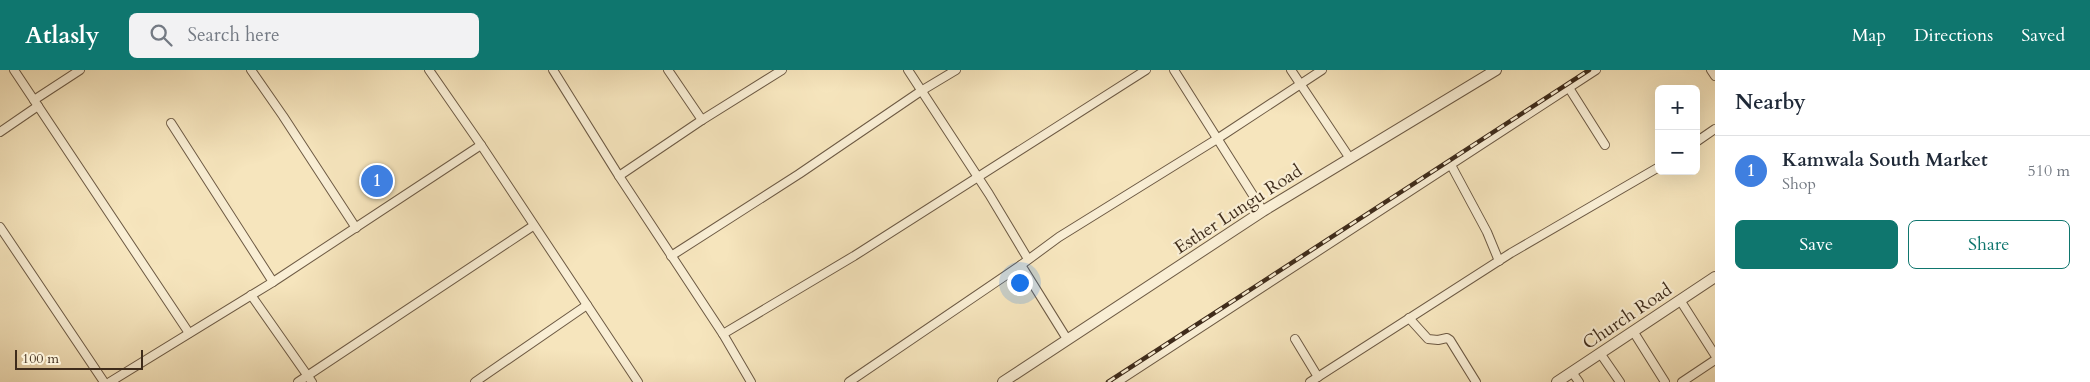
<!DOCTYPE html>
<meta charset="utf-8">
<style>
:root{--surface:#fff;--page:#f2f2f3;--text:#1f2937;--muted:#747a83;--line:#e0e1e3;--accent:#0f766e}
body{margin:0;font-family:Cardo,serif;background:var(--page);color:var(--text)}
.controls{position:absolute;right:15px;top:15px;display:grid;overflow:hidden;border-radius:8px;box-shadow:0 5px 20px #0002}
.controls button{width:45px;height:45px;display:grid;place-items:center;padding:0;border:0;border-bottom:1px solid var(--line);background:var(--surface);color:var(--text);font:25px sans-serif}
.scale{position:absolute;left:15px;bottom:12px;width:128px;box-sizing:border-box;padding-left:5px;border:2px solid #3f2c1b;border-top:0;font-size:14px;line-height:18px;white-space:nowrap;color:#3f2c1b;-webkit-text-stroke:4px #f9eed4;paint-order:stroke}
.you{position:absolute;left:1019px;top:212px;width:18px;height:18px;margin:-12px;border:4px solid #fff;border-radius:50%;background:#1a73e8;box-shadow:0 0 0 8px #1a73e833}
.badge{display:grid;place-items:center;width:32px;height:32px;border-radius:50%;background:var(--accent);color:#fff;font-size:16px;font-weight:700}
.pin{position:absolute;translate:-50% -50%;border:2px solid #fff;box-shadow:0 1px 5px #0006}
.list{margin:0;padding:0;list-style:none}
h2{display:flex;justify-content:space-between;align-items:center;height:65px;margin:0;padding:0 20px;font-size:21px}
h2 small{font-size:16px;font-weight:400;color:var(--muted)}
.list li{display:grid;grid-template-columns:32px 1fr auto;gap:15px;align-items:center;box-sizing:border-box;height:70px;padding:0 20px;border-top:1px solid var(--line)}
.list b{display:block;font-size:19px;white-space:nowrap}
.list p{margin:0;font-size:16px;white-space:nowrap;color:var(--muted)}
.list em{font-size:16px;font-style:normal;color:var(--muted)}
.actions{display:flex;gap:10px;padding:15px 20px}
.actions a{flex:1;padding:11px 0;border:1px solid var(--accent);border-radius:8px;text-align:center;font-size:18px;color:var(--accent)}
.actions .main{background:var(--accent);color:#fff}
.icon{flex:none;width:28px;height:28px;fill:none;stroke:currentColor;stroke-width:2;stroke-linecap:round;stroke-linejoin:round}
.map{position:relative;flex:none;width:1715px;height:312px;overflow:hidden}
header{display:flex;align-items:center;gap:30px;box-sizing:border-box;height:70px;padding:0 25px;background:var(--accent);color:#fff}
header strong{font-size:24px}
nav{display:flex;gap:28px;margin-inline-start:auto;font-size:18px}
.search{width:350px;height:45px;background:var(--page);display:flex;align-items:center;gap:12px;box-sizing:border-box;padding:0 18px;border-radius:8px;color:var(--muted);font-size:19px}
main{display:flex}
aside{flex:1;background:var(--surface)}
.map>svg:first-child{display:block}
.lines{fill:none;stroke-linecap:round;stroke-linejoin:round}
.minor-casing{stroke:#6d5a44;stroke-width:10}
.tertiary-casing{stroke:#6d5a44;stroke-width:12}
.minor{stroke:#f9eed4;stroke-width:8}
.tertiary{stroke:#f9eed4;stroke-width:10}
.rail-casing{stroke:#3f2c1b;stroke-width:4.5}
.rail{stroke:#f9eed4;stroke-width:2.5;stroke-dasharray:8;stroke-linecap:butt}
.labels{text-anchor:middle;stroke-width:4.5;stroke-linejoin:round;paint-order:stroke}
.street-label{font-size:18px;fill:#3f2c1b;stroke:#f9eed4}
</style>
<header>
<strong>Atlasly</strong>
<div class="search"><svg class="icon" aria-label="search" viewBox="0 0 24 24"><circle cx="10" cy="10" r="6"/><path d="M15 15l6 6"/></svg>Search here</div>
<nav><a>Map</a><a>Directions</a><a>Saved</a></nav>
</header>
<main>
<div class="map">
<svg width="1715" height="312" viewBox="0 0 1715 312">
<rect width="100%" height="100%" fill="#f6e5bd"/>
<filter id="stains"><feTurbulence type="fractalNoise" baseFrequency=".004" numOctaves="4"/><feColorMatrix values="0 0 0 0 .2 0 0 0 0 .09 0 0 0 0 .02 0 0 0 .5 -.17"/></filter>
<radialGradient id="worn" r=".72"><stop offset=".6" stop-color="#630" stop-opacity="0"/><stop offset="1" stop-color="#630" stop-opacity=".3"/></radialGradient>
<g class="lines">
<!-- minor casing -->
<g class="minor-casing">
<g id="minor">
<polyline points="14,0 189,263"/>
<polyline points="251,0 283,46 356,158"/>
<polyline points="429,0 481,75 638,312"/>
<polyline points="553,0 619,106 723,264 751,312"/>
<polyline points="668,0 702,50"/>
<polyline points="908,0 989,124 1028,189"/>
<polyline points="1174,0 1263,141"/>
<polyline points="1291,0 1349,87"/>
<polyline points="1711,0 1715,6"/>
<polyline points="1569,18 1605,75"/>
<polyline points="34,30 80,0"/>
<polyline points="171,53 273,212"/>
<polyline points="0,62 38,36"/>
<polyline points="1696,72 1715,59"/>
<polyline points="1451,95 1487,162 1499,191"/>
<polyline points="619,106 702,50 782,0"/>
<polyline points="0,157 104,312"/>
<polyline points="671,186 799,104 921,21 956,0"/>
<polyline points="1021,195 1067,269"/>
<polyline points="251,225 312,312"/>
<polyline points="1680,230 1715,285"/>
<polyline points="1409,248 1428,269 1438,270 1447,268 1450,270 1476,312"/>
<polyline points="1633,261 1665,312"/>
<polyline points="723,264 854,186 1146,0"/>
<polyline points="1295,269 1318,307"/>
<polyline points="1600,283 1620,312"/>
<polyline points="1572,302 1579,312"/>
<polyline points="110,312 273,212 481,75"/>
<polyline points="298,312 533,156"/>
<polyline points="475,312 587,235"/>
<polyline points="849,312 1021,195 1059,167 1217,69 1322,0"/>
<polyline points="1117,312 1596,0"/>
<polyline points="1310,312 1511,183 1659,97"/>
<polyline points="1682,312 1715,290"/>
</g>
</g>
<!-- tertiary casing -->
<g class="tertiary-casing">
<g id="tertiary">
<polyline points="1003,312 1263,141 1496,0"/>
<polyline points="1557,312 1715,207"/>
</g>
</g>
<!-- minor -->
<use href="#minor" class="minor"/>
<!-- tertiary -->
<use href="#tertiary" class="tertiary"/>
<!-- rail casing -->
<g class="rail-casing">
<polyline id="rail" points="1108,312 1589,0"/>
</g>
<!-- rail -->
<use href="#rail" class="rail"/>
</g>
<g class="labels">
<!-- street labels -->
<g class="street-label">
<text transform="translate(1238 139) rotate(-33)" y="6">Esther Lungu Road</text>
<text transform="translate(1627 246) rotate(-34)" y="6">Church Road</text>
</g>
</g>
<rect width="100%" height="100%" filter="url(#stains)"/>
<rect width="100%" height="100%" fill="url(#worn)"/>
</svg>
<div class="controls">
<button>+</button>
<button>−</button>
</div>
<div class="scale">100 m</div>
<div class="you"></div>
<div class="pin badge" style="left:377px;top:111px;background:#3f7fe0">1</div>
</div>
<aside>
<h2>Nearby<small></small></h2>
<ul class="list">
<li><span class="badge" style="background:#3f7fe0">1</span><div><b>Kamwala South Market</b><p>Shop</p></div><em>510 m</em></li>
</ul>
<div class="actions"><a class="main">Save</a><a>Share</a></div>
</aside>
</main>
